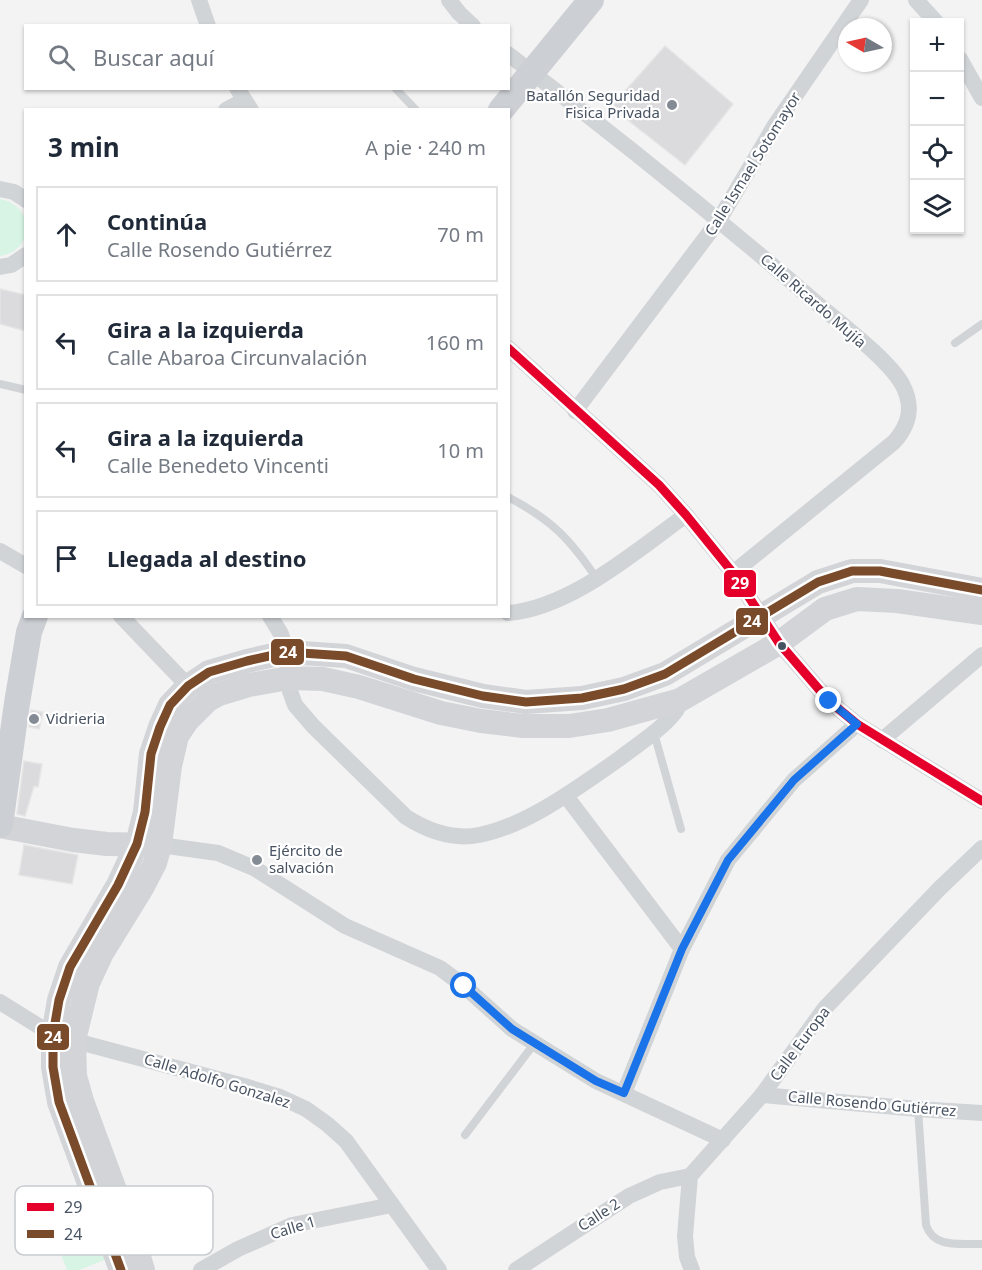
<!DOCTYPE html>
<html lang="es">
<meta charset="utf-8">
<style>
:root{--surface:#fff;--page:#f6f6f7;--text:#1f2937;--muted:#747a83;--line:#e0e1e3}
body{margin:0;font-family:"Noto Sans",sans-serif;background:var(--page);color:var(--text)}
.controls{position:absolute;right:18px;top:18px;display:grid;overflow:hidden;border-radius:0px;box-shadow:0 2px 4px #0004}
.controls button{width:54px;height:54px;display:grid;place-items:center;padding:0;border:0;border-bottom:2px solid var(--line);background:var(--surface);color:var(--text);font:30px sans-serif}
.compass{position:absolute;left:838px;top:18px;width:54px;height:54px;border-radius:50%;background:var(--surface);box-shadow:0 2px 4px #0004;rotate:279deg}
.stop{position:absolute;width:18px;height:18px;margin:-14px;border:4px solid #1a73e8;border-radius:50%;background:#fff}
.stop.end{background:#1a73e8;border-color:#fff;box-shadow:0 2px 6px #0008}
.list{margin:0;padding:0;list-style:none}
h2{display:flex;justify-content:space-between;align-items:center;height:78px;margin:0;padding:0 24px;font-size:26px}
h2 small{font-size:20px;font-weight:400;color:var(--muted)}
.list li{display:grid;grid-template-columns:39px 1fr auto;gap:18px;align-items:center;box-sizing:border-box;height:96px;margin:0 12px 12px;padding:0 12px;border:2px solid var(--line);border-radius:0px}
.list b{display:block;font-size:22px;white-space:nowrap}
.list p{margin:0;font-size:20px;white-space:nowrap;color:var(--muted)}
.list em{font-size:20px;font-style:normal;color:var(--muted)}
.icon{flex:none;width:33px;height:33px;fill:none;stroke:currentColor;stroke-width:2;stroke-linecap:round;stroke-linejoin:round}
.map{position:relative;flex:none;width:982px;height:1270px;overflow:hidden}
.search{position:absolute;background:var(--surface);box-shadow:0 2px 4px #0004;left:24px;top:24px;width:486px;height:66px;display:flex;align-items:center;gap:15px;box-sizing:border-box;padding:0 21px;border-radius:0px;color:var(--muted);font-size:22px}
.panel{position:absolute;background:var(--surface);box-shadow:0 2px 4px #0004;left:24px;top:108px;width:486px;height:510px;border-radius:0px}
.map>svg:first-child{display:block}
.green{fill:#d7f4e5}
.building{fill:#dbdbdd;stroke:#e5e5e6;stroke-width:1.5}
.lines{fill:none;stroke-linecap:round;stroke-linejoin:round}
.lane{stroke:#d1d4d7;stroke-width:8}
.street{stroke:#d1d4d7;stroke-width:16}
.secondary{stroke:#d2d4d8;stroke-width:24}
.primary{stroke:#cccfd4;stroke-width:26}
.bus-1-casing{stroke:#fff;stroke-width:14}
.bus-2-casing{stroke:#fff;stroke-width:14}
.bus-1{stroke:#e4002b;stroke-width:9}
.bus-2{stroke:#7a4b2a;stroke-width:9}
.route{stroke:#1a73e8;stroke-width:8}
.poi-dot{fill:#848b95;stroke:#fff;stroke-width:2}
.bus-dot{fill:#485362;stroke:#fff;stroke-width:2}
.labels{text-anchor:middle;stroke-width:4.5;stroke-linejoin:round;paint-order:stroke}
.poi-label{font-size:15px;fill:#485362;stroke:#fff;text-anchor:start}
.street-label{font-size:15px;fill:#485362;stroke:#fff}
.key{fill:#fff;stroke:#c8cbd0;stroke-width:1.5}
.key-label{font-size:16px;fill:#485362}
.line-badge{stroke:#fff;stroke-width:2}
.badge-label{font-size:16px;text-anchor:middle;font-weight:bold;fill:#fff}
</style>
<div class="map">
<svg width="982" height="1270" viewBox="0 0 982 1270">
<rect width="100%" height="100%" fill="#f4f3f3"/>
<!-- green -->
<g class="green">
<path d="M0,199C35,205 35,251 0,256Z"/>
<polygon points="80,1187 107,1259 79,1270 67,1270 41,1202"/>
</g>
<!-- building -->
<g class="building">
<polygon points="665,46 733,104 685,165 611,107"/>
<polygon points="0,289 26,295 26,331 0,324"/>
<polygon points="31,710 43,712 39,729 29,727"/>
<polygon points="24,761 42,764 38,787 34,786 25,816 17,814"/>
<polygon points="24,845 78,855 72,884 19,875"/>
</g>
<g class="lines">
<!-- lane -->
<g class="lane">
<polyline points="395,88 416,110"/>
<polyline points="955,343 982,324"/>
<polyline points="0,384 26,390"/>
<path d="M508,497C552,520 570,539 597,579"/>
<polyline points="654,733 681,829"/>
<path d="M918,1109L926,1225C934,1249 960,1243 982,1244"/>
<polyline points="465,1135 534,1044"/>
</g>
<!-- street -->
<g class="street">
<polyline points="199,0 208,26"/>
<polyline points="449,0 459,13 473,26"/>
<polyline points="916,0 936,22"/>
<path d="M508,54C612,133 714,215 813,300C837,321 887,358 902,384C914,406 910,424 894,442L733,573"/>
<polyline points="960,59 982,98"/>
<polyline points="237,88 251,110"/>
<polyline points="226,110 244,100"/>
<polyline points="0,189 14,192 26,200"/>
<polyline points="0,267 11,265 26,255"/>
<polyline points="508,348 659,485 686,515 733,573 779,643 829,701 857,724 982,801"/>
<polyline points="575,411 719,220 775,125 861,0"/>
<polyline points="0,551 26,566"/>
<path d="M508,613C571,608 637,550 686,515"/>
<polyline points="121,616 188,686"/>
<path d="M270,616L281,634L287,652L290,691L295,705L313,726L406,817C428,831 453,840 479,835C527,826 580,786 619,759C638,744 660,731 675,712C678,709 679,704 680,700"/>
<polyline points="882,740 982,655"/>
<polyline points="566,796 682,949"/>
<polyline points="160,845 218,853 254,868 345,926 440,968 464,986 512,1029 596,1081 723,1140"/>
<polyline points="0,1002 53,1035 244,1086 280,1097 306,1109 327,1124 346,1141 439,1270"/>
<polyline points="624,1093 682,949 728,860 794,780 857,724"/>
<polyline points="762,1095 918,1109 982,1113"/>
<polyline points="201,1270 238,1249 292,1225 392,1205"/>
<polyline points="516,1270 629,1196 660,1182 690,1176"/>
<polyline points="692,1270 687,1257 685,1236 690,1176 762,1095 825,1008 940,888 982,848"/>
</g>
<!-- secondary -->
<g class="secondary">
<polyline points="0,826 73,840 107,844 152,845"/>
<polyline points="121,1270 59,1102 53,1067 53,1035 59,1000 70,967 118,885 137,844 145,812 151,754 160,727 170,705 188,686 209,672 247,661 287,652 346,656 414,679 483,696 526,702 582,698 624,689 665,674 818,582 852,571 880,571 982,590"/>
<polyline points="143,1270 136,1247 82,1101 75,1076 74,1040 88,983 102,953 142,888 155,863 160,845 170,766 177,736 187,721 208,700 219,694 249,685 289,678 323,679 359,687 441,713 481,721 523,726 569,726 608,720 680,700 779,643 825,609 857,599 897,601 982,613"/>
</g>
<!-- primary -->
<g class="primary">
<polyline points="501,110 591,0"/>
<polyline points="0,825 17,703 29,632 35,616"/>
</g>
<!-- bus-1 casing -->
<g class="bus-1-casing">
<polyline id="bus-1" points="508,348 659,485 686,515 733,573 779,643 829,701 857,724 982,801"/>
</g>
<!-- bus-2 casing -->
<g class="bus-2-casing">
<polyline id="bus-2" points="121,1270 59,1102 53,1067 53,1035 59,1000 70,967 118,885 137,844 145,812 151,754 160,727 170,705 188,686 209,672 247,661 287,652 346,656 414,679 483,696 526,702 582,698 624,689 665,674 818,582 852,571 880,571 982,590"/>
</g>
<!-- bus-1 -->
<use href="#bus-1" class="bus-1"/>
<!-- bus-2 -->
<use href="#bus-2" class="bus-2"/>
</g>
<g class="lines">
<!-- route -->
<polyline class="route" points="464,986 512,1029 596,1081 624,1093 682,949 728,860 794,780 857,724 829,701"/>
</g>
<!-- markers -->
<g class="poi-dot">
<circle cx="672" cy="105" r="6"/>
<circle cx="34" cy="719" r="6"/>
<circle cx="257" cy="860" r="6"/>
</g>
<circle class="bus-dot" cx="782" cy="646" r="5"/>
<g class="labels">
<!-- poi labels -->
<g class="poi-label">
<text x="660" y="101" text-anchor="end">Batallón Seguridad<tspan x="660" dy="17">Fisica Privada</tspan></text>
<text x="46" y="724">Vidrieria</text>
<text x="269" y="856">Ejército de<tspan x="269" dy="17">salvación</tspan></text>
</g>
<!-- street labels -->
<g class="street-label">
<text transform="translate(753 164) rotate(-58)" y="5">Calle Ismael Sotomayor</text>
<text transform="translate(813 301) rotate(41)" y="5">Calle Ricardo Mujía</text>
<text transform="translate(800 1044) rotate(-53)" y="5">Calle Europa</text>
<text transform="translate(217 1081) rotate(17)" y="5">Calle Adolfo Gonzalez</text>
<text transform="translate(872 1104) rotate(5)" y="5">Calle Rosendo Gutiérrez</text>
<text transform="translate(599 1215) rotate(-33)" y="5">Calle 2</text>
<text transform="translate(293 1228) rotate(-17)" y="5">Calle 1</text>
</g>
</g>
<!-- legend -->
<rect x="15" y="1186" width="198" height="69" rx="9" class="key"/>
<rect x="27" y="1203" width="27" height="8" fill="#e4002b"/>
<rect x="27" y="1230" width="27" height="8" fill="#7a4b2a"/>
<g class="key-label">
<text x="64" y="1213">29</text>
<text x="64" y="1240">24</text>
</g>
<g class="line-badge">
<rect x="723" y="569" width="34" height="29" rx="6" fill="#e4002b"/>
<rect x="735" y="607" width="34" height="29" rx="6" fill="#7a4b2a"/>
<rect x="270" y="638" width="35" height="28" rx="6" fill="#7a4b2a"/>
<rect x="36" y="1023" width="34" height="28" rx="6" fill="#7a4b2a"/>
</g>
<g class="badge-label">
<text x="740" y="589">29</text>
<text x="752" y="627">24</text>
<text x="288" y="658">24</text>
<text x="53" y="1043">24</text>
</g>
</svg>
<div class="controls">
<button>+</button>
<button>−</button>
<button><svg class="icon" aria-label="locate" viewBox="0 0 24 24"><circle cx="12" cy="12" r="6"/><path d="M12 2v4M12 18v4M2 12h4M18 12h4"/></svg></button>
<button><svg class="icon" aria-label="layers" viewBox="0 0 24 24"><path d="M12 4l9 5-9 5-9-5zM3 14l9 5 9-5"/></svg></button>
</div>
<svg class="compass" viewBox="-18 -18 36 36"><path d="M0-13l5 13h-10z" fill="#e53935"/><path d="M0 13l5-13h-10z" fill="#747a83"/></svg>
<div class="stop" style="left:464px;top:986px"></div>
<div class="stop end" style="left:829px;top:701px"></div>
<div class="search"><svg class="icon" aria-label="search" viewBox="0 0 24 24"><circle cx="10" cy="10" r="6"/><path d="M15 15l6 6"/></svg>Buscar aquí</div>
<section class="panel">
<h2>3 min<small>A pie · 240 m</small></h2>
<ul class="list">
<li><svg class="icon" aria-label="ahead" viewBox="0 0 24 24"><path d="M12 20V5M6 11l6-6 6 6"/></svg><div><b>Continúa</b><p>Calle Rosendo Gutiérrez</p></div><em>70 m</em></li>
<li><svg class="icon" aria-label="left" viewBox="0 0 24 24"><path d="M17 20v-9H6M10 6l-5 5 5 5"/></svg><div><b>Gira a la izquierda</b><p>Calle Abaroa Circunvalación</p></div><em>160 m</em></li>
<li><svg class="icon" aria-label="left" viewBox="0 0 24 24"><path d="M17 20v-9H6M10 6l-5 5 5 5"/></svg><div><b>Gira a la izquierda</b><p>Calle Benedeto Vincenti</p></div><em>10 m</em></li>
<li><svg class="icon" aria-label="arrive" viewBox="0 0 24 24"><path d="M6 21V4h12l-3 4 3 4H6"/></svg><div><b>Llegada al destino</b></div></li>
</ul>
</section>
</div>
